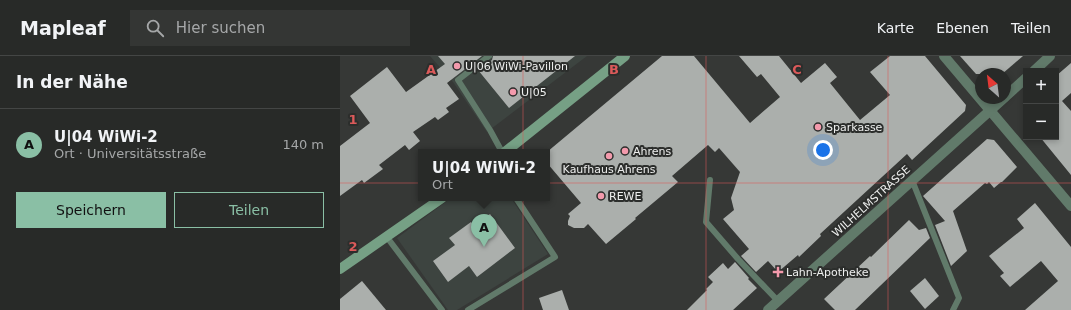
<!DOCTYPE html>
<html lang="de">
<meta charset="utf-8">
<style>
:root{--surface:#282a28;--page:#343634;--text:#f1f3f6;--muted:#a5a7a8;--line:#444645;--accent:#8abfa5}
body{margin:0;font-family:"DejaVu Sans",sans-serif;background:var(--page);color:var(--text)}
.controls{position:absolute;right:12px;top:12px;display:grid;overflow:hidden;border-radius:0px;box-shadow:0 2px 6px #0003}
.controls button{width:36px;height:36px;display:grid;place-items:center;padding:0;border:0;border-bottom:1px solid var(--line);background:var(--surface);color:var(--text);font:20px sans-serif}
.compass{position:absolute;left:635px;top:12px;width:36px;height:36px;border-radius:50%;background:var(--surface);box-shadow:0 2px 6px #0003;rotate:332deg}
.you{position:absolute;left:483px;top:94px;width:14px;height:14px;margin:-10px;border:3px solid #fff;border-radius:50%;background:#1a73e8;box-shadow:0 0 0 6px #1a73e833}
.badge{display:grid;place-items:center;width:26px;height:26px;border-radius:50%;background:var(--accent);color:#111;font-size:13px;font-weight:700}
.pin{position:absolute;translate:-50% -33px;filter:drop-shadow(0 1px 2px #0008)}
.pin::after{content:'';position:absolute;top:21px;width:14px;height:12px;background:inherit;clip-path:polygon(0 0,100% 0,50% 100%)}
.popup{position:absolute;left:78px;top:93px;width:132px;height:52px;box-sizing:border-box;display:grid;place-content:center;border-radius:0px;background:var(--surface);filter:drop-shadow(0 1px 3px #0005);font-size:13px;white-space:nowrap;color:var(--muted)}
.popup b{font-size:15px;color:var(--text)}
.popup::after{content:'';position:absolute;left:50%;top:100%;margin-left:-8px;border:8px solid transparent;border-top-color:var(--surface)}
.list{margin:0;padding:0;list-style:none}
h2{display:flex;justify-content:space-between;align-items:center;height:52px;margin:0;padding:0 16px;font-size:17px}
h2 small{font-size:13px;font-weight:400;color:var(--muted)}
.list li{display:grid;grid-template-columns:26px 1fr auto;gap:12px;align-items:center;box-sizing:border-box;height:72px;padding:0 16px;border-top:1px solid var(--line)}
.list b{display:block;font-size:15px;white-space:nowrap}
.list p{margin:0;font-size:13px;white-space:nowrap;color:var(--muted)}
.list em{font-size:13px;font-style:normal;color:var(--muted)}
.actions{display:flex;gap:8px;padding:12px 16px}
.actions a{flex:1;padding:9px 0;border:1px solid var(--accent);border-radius:0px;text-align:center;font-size:14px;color:var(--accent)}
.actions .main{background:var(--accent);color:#111}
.icon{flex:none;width:22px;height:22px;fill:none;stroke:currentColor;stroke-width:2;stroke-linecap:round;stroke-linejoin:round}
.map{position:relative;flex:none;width:731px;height:254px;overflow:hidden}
header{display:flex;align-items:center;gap:24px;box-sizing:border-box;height:56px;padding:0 20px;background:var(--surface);border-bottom:1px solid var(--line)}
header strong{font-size:19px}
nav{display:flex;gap:22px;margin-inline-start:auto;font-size:14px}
.search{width:280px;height:36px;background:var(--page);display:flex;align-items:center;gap:10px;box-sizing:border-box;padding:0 14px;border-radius:0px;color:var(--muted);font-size:15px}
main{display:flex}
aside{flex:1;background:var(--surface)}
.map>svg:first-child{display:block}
.built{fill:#3d4440}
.building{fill:#abafac}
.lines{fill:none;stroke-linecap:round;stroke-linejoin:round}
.service{stroke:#617a6a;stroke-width:6}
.minor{stroke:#617a6a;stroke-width:10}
.secondary{stroke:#76a085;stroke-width:10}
.grid{fill:none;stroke:#dc5a5a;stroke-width:1;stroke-opacity:0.55}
.poi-dot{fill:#f39aac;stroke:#2c2e2c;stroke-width:1.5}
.labels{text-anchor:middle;stroke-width:4;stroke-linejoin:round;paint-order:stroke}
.poi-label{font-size:11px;fill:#eeefee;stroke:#2c2e2c;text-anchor:start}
.street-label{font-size:11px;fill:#eeefee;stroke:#2c2e2c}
.grid-label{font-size:13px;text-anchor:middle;font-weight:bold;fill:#dc5a5a;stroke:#2c2e2c;stroke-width:4;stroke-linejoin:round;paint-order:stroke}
</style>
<header>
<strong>Mapleaf</strong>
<div class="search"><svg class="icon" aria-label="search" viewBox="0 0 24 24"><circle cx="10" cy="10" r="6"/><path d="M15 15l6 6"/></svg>Hier suchen</div>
<nav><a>Karte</a><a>Ebenen</a><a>Teilen</a></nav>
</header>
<main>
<aside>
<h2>In der Nähe<small></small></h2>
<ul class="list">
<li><span class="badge">A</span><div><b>U|04 WiWi-2</b><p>Ort · Universitätsstraße</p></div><em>140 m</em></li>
</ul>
<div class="actions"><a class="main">Speichern</a><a>Teilen</a></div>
</aside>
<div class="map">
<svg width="731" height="254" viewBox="0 0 731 254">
<rect width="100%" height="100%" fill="#363836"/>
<!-- built -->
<g class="built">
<polygon points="90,0 247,0 147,76 113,26"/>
<polygon points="111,142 171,142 208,198 117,254 108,254 57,182"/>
</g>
<!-- building -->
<g class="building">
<polygon points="98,0 142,0 107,27 119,43 106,52 109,56 98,64 95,61 73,76 80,85 69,94 65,89 39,109 43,113 24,127 22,124 0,140 0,90 30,67 10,40 47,11 66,36 105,8"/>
<polygon points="153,0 235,0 169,52 138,14 152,4"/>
<polygon points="322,0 354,0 410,67 440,41 421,18 417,21 399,0 439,0 461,27 485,7 497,21 490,27 520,64 550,39 530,16 550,0 585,0 626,49 625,55 572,104 567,98 480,178 481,180 459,201 458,199 438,216 428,205 416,216 401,200 409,193 383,163 394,154 391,142 400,116 379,92 375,96 368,89 332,120 338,126 295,162 296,163 266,188 248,168 244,172 234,172 228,169 228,165 230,160 228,158 241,147 207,107 207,96"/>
<polygon points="620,0 683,0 662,18 636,18"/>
<polygon points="731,7 731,37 722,45 731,55 731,119 700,81 716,81 716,20"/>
<polygon points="647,83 654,84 677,111 662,126 661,126 654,132 649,126 647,128 645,127 613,155 627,195 611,210 595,169 605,165 583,140"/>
<polygon points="695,147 731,191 731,254 685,254 718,225 701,205 670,231 660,220 664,217 649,200 684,172 677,163"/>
<polygon points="150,158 175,192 137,221 129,210 108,226 93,205 115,189 109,182 131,166 134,170"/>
<polygon points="569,164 579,174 586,172 590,182 515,254 495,254 484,243 530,200 531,201"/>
<polygon points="395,206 409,222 408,223 417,232 393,254 347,254 367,234 366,233 373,226 368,221 383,207 388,213"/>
<polygon points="585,222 599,240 585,253 570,235"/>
<polygon points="22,225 46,254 0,254 0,243"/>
<polygon points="222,234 229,254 203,254 199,242"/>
</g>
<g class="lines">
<!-- service -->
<g class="service">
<polyline points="149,0 118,24 150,74 162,96"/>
<polyline points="370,124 366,166 398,203 438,245"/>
<polyline points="572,124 619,242 613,254"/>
<polyline points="46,180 102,254"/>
<polyline points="128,254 215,201 176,142"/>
</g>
<!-- minor -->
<g class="minor">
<polyline points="604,0 731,150"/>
<polyline points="694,15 710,0"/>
<polyline points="665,41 686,22"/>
<polyline points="428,254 664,42"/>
</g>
<!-- secondary -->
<g class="secondary">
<polyline points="165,96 285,0"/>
<polyline points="0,213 102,142"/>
</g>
</g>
<!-- grid -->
<path class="grid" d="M183,0V254M366,0V254M548,0V254M0,127H731"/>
<!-- markers -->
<g class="poi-dot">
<circle cx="117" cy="10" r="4"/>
<circle cx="173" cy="36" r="4"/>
<circle cx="478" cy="71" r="4"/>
<circle cx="285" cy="95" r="4"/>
<circle cx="269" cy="100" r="4"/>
<circle cx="261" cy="140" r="4"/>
<path d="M436 210h4v4h4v4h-4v4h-4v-4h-4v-4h4z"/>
</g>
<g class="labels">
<!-- poi labels -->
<g class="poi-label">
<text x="125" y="14">U|06 WiWi-Pavillon</text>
<text x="181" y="40">U|05</text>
<text x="486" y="75">Sparkasse</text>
<text x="293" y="99">Ahrens</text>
<text x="269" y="117" text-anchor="middle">Kaufhaus Ahrens</text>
<text x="269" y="144">REWE</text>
<text x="446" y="220">Lahn-Apotheke</text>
</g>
<!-- street labels -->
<g class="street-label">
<text transform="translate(531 145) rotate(-42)" y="4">WILHELMSTRASSE</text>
</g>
</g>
<g class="grid-label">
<text x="91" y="18">A</text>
<text x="274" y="18">B</text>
<text x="457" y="18">C</text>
<text x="13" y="68">1</text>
<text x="13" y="195">2</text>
</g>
</svg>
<div class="controls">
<button>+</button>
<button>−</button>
</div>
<svg class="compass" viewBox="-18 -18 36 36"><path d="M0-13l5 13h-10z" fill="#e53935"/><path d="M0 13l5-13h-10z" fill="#a5a7a8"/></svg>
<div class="you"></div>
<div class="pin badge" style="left:144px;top:191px">A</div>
<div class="popup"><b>U|04 WiWi-2</b>Ort</div>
</div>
</main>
